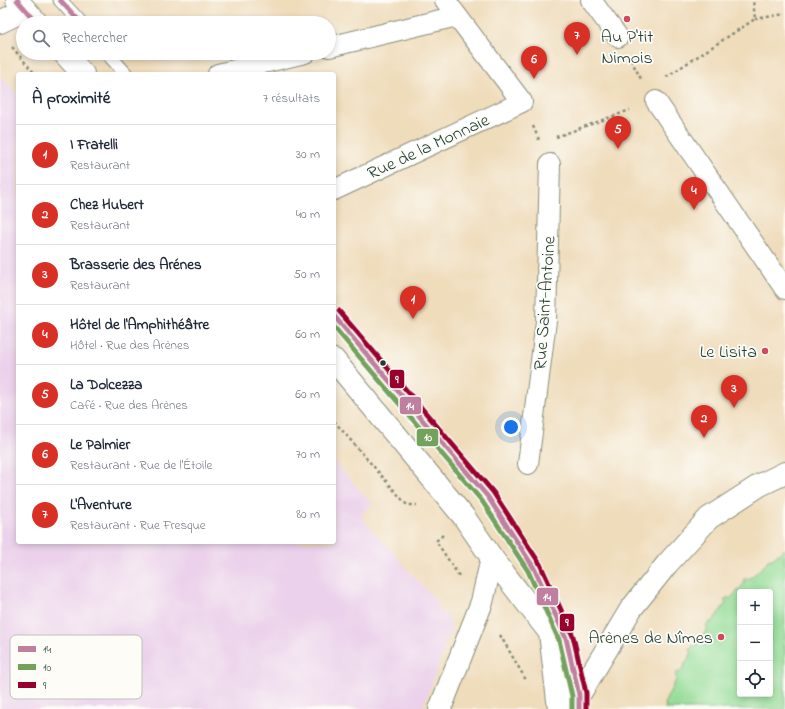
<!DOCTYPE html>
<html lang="fr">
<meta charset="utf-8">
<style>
:root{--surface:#fff;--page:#f6f6f7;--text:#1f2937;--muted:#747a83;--line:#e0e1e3;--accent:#d93025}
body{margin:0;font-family:"Indie Flower",sans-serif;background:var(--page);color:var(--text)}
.controls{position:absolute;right:12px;bottom:12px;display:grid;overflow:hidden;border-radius:4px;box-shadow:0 2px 6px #0003}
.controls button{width:36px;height:36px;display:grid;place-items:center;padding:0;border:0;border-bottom:1px solid var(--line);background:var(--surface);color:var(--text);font:20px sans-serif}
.you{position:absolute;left:511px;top:427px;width:14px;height:14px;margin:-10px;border:3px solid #fff;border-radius:50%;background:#1a73e8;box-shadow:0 0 0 6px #1a73e833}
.badge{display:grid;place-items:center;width:26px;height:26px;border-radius:50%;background:var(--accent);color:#fff;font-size:13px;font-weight:700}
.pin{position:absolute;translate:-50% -33px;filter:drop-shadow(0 1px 2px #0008)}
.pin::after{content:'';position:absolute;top:21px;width:14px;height:12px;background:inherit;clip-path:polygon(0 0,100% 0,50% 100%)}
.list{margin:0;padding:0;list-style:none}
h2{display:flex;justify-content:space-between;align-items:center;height:52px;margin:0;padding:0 16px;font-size:17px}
h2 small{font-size:13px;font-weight:400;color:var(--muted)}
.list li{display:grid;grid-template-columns:26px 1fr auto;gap:12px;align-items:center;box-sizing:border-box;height:60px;padding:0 16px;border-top:1px solid var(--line)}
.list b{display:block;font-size:15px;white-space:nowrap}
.list p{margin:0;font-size:13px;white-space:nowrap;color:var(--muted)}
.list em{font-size:13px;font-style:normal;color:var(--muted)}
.icon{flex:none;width:22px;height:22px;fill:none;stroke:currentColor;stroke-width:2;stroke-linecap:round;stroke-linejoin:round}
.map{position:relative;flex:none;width:785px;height:709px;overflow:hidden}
.search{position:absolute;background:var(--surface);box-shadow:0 2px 6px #0003;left:16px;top:16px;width:320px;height:44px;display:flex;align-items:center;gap:10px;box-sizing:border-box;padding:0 14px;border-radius:22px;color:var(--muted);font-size:15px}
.panel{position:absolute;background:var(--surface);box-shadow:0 2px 6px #0003;left:16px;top:72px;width:320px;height:472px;border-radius:4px}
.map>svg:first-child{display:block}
.built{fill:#ebd1eb}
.green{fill:#93db95;stroke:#598c64;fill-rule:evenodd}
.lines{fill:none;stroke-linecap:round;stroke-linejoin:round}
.service-casing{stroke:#878c78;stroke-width:15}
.pedestrian-casing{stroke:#878c78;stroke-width:22}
.minor-casing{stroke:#878c78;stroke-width:24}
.tertiary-casing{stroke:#878c78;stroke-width:24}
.path{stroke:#878c78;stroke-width:2.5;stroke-dasharray:3 3;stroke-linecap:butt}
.service{stroke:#fff;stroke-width:13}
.pedestrian{stroke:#fff;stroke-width:20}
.minor{stroke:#fff;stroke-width:22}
.tertiary{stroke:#fff;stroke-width:22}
.bus-1-casing{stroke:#fdfcf7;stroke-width:8}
.bus-2-casing{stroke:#fdfcf7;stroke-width:8}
.bus-3-casing{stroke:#fdfcf7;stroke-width:8}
.bus-1{stroke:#be809e;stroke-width:5}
.bus-2{stroke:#73a25d;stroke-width:5}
.bus-3{stroke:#98012d;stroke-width:5}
.poi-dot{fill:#d1495b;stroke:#fdfcf7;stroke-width:1.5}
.bus-dot{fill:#1f3d34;stroke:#fdfcf7;stroke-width:1.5}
.labels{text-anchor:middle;stroke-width:3.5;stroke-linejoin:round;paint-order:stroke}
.poi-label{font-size:18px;fill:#1f3d34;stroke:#fdfcf7;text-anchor:end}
.street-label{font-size:18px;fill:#1f3d34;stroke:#fdfcf7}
.key{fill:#fdfcf7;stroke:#bac3bc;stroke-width:1}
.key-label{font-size:11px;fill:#1f3d34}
.line-badge{stroke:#fdfcf7;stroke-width:1.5}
.badge-label{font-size:11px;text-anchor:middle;font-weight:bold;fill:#fff}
</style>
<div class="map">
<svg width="785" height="709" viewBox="0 0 785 709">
<rect width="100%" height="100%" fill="#fdfcf7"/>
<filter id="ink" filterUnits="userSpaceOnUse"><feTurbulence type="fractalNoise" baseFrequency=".025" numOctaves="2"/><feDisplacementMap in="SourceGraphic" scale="8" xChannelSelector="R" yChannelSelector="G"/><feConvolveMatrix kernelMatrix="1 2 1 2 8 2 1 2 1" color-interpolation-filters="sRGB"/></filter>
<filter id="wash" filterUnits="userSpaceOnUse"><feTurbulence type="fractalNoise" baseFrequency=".012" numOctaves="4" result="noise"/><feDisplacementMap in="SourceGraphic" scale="16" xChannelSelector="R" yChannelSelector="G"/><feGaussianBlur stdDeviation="0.9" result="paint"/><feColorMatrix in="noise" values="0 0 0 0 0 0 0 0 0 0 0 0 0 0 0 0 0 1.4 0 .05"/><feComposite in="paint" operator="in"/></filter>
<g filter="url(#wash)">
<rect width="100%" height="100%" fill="#efdcbb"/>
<!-- built -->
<polygon class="built" points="0,76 18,96 18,542 334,542 334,461 373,505 368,508 361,515 365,522 438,603 438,610 447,616 450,620 451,631 447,638 443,642 445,648 422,709 0,709"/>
<!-- green -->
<path class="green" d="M785,549V709H665L666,705L664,704L677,678L675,676L677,672L680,673L692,652L690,650L693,645L696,646L708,628L706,626L709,622H712L726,603L724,601L728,597L730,599L745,583L743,580L747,578L749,579L767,563L766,562L769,559L771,560ZM740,592H770V694H740Z"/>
</g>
<g filter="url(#ink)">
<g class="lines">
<!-- service casing -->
<g class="service-casing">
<g id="service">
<polyline points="60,0 81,23"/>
<polyline points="107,53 126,74"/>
<polyline points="334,316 488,497 534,568 566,638 579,695 579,709"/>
</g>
</g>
<!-- pedestrian casing -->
<g class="pedestrian-casing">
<g id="pedestrian">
<polyline points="591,0 618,37"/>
<polyline points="329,47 457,16"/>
<polyline points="218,74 305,53"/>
<polyline points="656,101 785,289"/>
<polyline points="334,190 522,102 445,0"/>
<polyline points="528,464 546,321 550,164"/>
</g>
</g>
<!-- minor casing -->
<g class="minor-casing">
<g id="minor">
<polyline points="0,22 25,10"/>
<polyline points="559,708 579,695 631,609 667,564 709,518 760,485 785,473"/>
<polyline points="440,709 482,602 492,558"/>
</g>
</g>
<!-- tertiary casing -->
<g class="tertiary-casing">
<g id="tertiary">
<polyline points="17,0 37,23"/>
<polyline points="64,53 83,74"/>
<polyline points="334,360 464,517 492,558 550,633 559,709"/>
</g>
</g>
<!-- path -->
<g class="path">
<polyline points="755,19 785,14"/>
<polyline points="12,47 35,74"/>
<polyline points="631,60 641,79"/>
<polyline points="666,77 755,19 753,0"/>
<polyline points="533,126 539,140"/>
<polyline points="556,137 630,110"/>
<polyline points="334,421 407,505 417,505"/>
<polyline points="443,535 436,541 459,576"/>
<polyline points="500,635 526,680"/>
</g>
<!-- service -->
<use href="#service" class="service"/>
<!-- pedestrian -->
<use href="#pedestrian" class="pedestrian"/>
<!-- minor -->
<use href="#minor" class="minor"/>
<!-- tertiary -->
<use href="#tertiary" class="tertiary"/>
<!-- bus-1 casing -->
<g class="bus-1-casing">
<g id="bus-1">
<polyline points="17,0 37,23"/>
<polyline points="60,0 81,23"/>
<polyline points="334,316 488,497 534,568 566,638 579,695 579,709"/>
</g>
</g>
<!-- bus-2 casing -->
<g class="bus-2-casing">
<polyline id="bus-2" points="334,327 482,501 528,571 559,640 572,696 572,709"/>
</g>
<!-- bus-3 casing -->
<g class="bus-3-casing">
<polyline id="bus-3" points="339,311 493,492 540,564 573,636 586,693 586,709"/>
</g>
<!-- bus-1 -->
<use href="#bus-1" class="bus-1"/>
<!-- bus-2 -->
<use href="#bus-2" class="bus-2"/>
<!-- bus-3 -->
<use href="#bus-3" class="bus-3"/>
</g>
</g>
<!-- markers -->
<g class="poi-dot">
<circle cx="627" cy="19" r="4"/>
<circle cx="765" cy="351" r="4"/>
<circle cx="721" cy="637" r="4"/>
</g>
<circle class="bus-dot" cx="383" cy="363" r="3.5"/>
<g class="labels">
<!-- poi labels -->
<g class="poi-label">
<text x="627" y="42" text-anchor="middle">Au P'tit<tspan x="627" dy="21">Nimois</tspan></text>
<text x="757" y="357">Le Lisita</text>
<text x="713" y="643">Arènes de Nîmes</text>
</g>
<!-- street labels -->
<g class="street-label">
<text transform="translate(428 146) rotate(-25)" y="6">Rue de la Monnaie</text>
<text transform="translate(544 303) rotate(-86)" y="6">Rue Saint-Antoine</text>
</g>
</g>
<!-- legend -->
<rect x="10" y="635" width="132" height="64" rx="6" class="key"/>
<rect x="18" y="646" width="18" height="6" fill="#be809e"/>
<rect x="18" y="664" width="18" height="6" fill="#73a25d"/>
<rect x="18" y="682" width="18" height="6" fill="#98012d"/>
<g class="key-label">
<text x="43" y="653">14</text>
<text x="43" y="671">10</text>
<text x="43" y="689">9</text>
</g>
<g class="line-badge">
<rect x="389" y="369" width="16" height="20" rx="4" fill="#98012d"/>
<rect x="399" y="396" width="23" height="19" rx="4" fill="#be809e"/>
<rect x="416" y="428" width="23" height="19" rx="4" fill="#73a25d"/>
<rect x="536" y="587" width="23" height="19" rx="4" fill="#be809e"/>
<rect x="559" y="613" width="16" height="19" rx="4" fill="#98012d"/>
</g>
<g class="badge-label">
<text x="397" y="383">9</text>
<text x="410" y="410">14</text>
<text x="428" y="441">10</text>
<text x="547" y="601">14</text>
<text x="567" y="626">9</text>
</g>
</svg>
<div class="controls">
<button>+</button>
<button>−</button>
<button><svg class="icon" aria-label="locate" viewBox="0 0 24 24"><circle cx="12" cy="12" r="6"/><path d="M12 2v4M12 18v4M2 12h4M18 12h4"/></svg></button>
</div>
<div class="you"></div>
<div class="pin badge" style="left:413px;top:319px">1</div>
<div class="pin badge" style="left:704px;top:438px">2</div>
<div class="pin badge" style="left:734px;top:408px">3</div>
<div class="pin badge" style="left:694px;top:210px">4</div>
<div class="pin badge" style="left:618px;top:149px">5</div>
<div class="pin badge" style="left:534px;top:79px">6</div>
<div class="pin badge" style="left:577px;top:55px">7</div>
<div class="search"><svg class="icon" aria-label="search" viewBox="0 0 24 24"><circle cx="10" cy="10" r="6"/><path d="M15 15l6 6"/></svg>Rechercher</div>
<section class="panel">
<h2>À proximité<small>7 résultats</small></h2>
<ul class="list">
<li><span class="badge">1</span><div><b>I Fratelli</b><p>Restaurant</p></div><em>30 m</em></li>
<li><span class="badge">2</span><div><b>Chez Hubert</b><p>Restaurant</p></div><em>40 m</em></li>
<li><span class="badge">3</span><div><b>Brasserie des Arénes</b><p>Restaurant</p></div><em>50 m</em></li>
<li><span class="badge">4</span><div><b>Hôtel de l'Amphithéâtre</b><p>Hôtel · Rue des Arènes</p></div><em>60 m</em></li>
<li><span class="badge">5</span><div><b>La Dolcezza</b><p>Café · Rue des Arènes</p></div><em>60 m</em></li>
<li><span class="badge">6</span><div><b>Le Palmier</b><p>Restaurant · Rue de l'Étoile</p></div><em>70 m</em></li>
<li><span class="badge">7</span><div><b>L'Aventure</b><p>Restaurant · Rue Fresque</p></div><em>80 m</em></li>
</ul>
</section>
</div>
